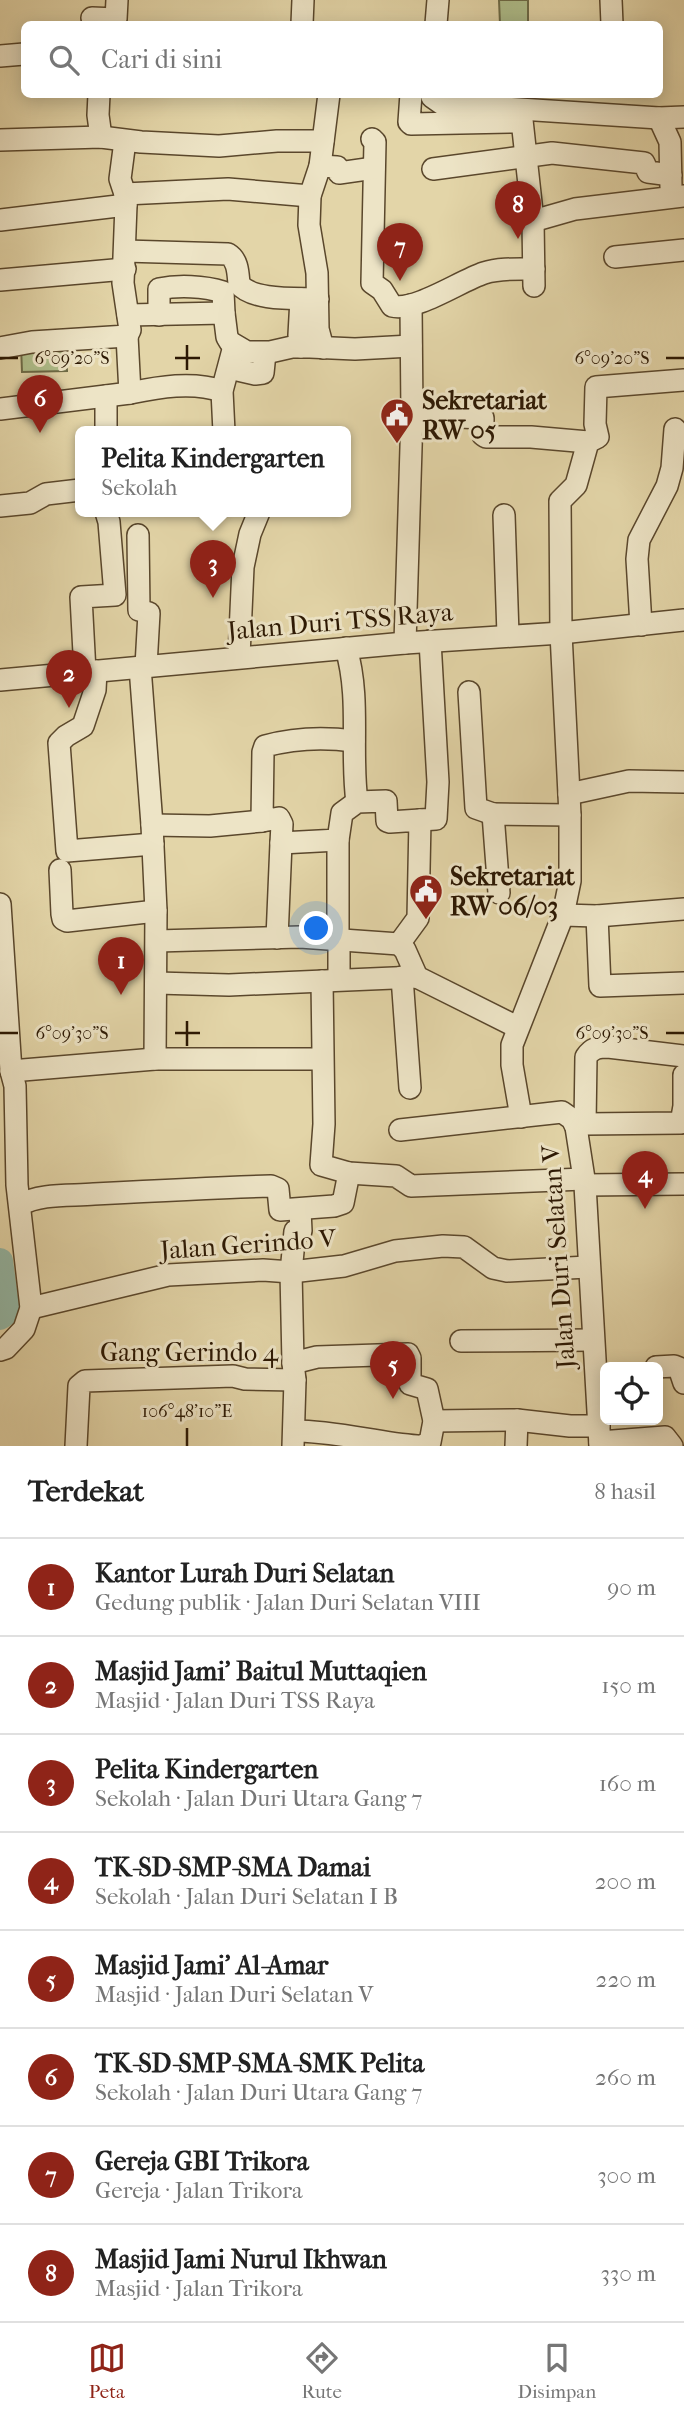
<!DOCTYPE html>
<html lang="id">
<meta charset="utf-8">
<style>
:root{--surface:#fff;--page:#f6f6f6;--text:#222;--muted:#767676;--line:#e0e0e0;--accent:#8f2418}
body{margin:0;font-family:"IM FELL French Canon",serif;background:var(--page);color:var(--text)}
.controls{position:absolute;right:21px;bottom:21px;display:grid;overflow:hidden;border-radius:10px;box-shadow:0 4px 18px #0003}
.controls button{width:63px;height:63px;display:grid;place-items:center;padding:0;border:0;border-bottom:2px solid var(--line);background:var(--surface);color:var(--text);font:35px sans-serif}
.you{position:absolute;left:317px;top:929px;width:24px;height:24px;margin:-18px;border:5px solid #fff;border-radius:50%;background:#1a73e8;box-shadow:0 0 0 10px #1a73e833}
.badge{display:grid;place-items:center;width:46px;height:46px;border-radius:50%;background:var(--accent);color:#fff;font-size:23px;font-weight:700}
.pin{position:absolute;translate:-50% -58px;filter:drop-shadow(0 2px 4px #0008)}
.pin::after{content:'';position:absolute;top:37px;width:24px;height:21px;background:inherit;clip-path:polygon(0 0,100% 0,50% 100%)}
.popup{position:absolute;left:75px;top:426px;width:276px;height:91px;box-sizing:border-box;display:grid;place-content:center;border-radius:10px;background:var(--surface);filter:drop-shadow(0 2px 5px #0005);font-size:23px;white-space:nowrap;color:var(--muted)}
.popup b{font-size:26px;color:var(--text)}
.popup::after{content:'';position:absolute;left:50%;top:100%;margin-left:-14px;border:14px solid transparent;border-top-color:var(--surface)}
.list{margin:0;padding:0;list-style:none}
h2{display:flex;justify-content:space-between;align-items:center;height:91px;margin:0;padding:0 28px;font-size:30px}
h2 small{font-size:23px;font-weight:400;color:var(--muted)}
.list li{display:grid;grid-template-columns:46px 1fr auto;gap:21px;align-items:center;box-sizing:border-box;height:98px;padding:0 28px;border-top:2px solid var(--line)}
.list b{display:block;font-size:26px;white-space:nowrap}
.list p{margin:0;font-size:23px;white-space:nowrap;color:var(--muted)}
.list em{font-size:23px;font-style:normal;color:var(--muted)}
.icon{flex:none;width:38px;height:38px;fill:none;stroke:currentColor;stroke-width:2;stroke-linecap:round;stroke-linejoin:round}
.map{position:relative;flex:none;width:684px;height:1446px;overflow:hidden}
.search{position:absolute;background:var(--surface);box-shadow:0 4px 18px #0003;left:21px;right:21px;top:21px;height:77px;display:flex;align-items:center;gap:18px;box-sizing:border-box;padding:0 24px;border-radius:10px;color:var(--muted);font-size:26px}
.sheet{height:875px;background:var(--surface)}
nav{display:flex;justify-content:space-around;align-items:center;box-sizing:border-box;height:98px;border-top:2px solid var(--line);background:var(--surface);font-size:19px;color:var(--muted)}
nav a{display:grid;justify-items:center;gap:4px}
nav .on{color:var(--accent)}
.map>svg:first-child{display:block}
.green{fill:#afbe8b;stroke:#6e6b47;stroke-width:2}
.lines{fill:none;stroke-linecap:round;stroke-linejoin:round}
.river{stroke:#95b9a7;stroke-width:26}
.minor-casing{stroke:#5a472c;stroke-width:24}
.minor{stroke:#ede4c6;stroke-width:21}
.ticks{fill:none;stroke:#2c1803;stroke-width:2.5}
.labels{text-anchor:middle;stroke-width:6;stroke-linejoin:round;paint-order:stroke}
.poi-label{font-size:26px;font-weight:bold;fill:#2c1803;stroke:#ede4c6;text-anchor:start}
.street-label{font-size:26px;fill:#2c1803;stroke:#ede4c6}
.ticks-label{font-size:18px;text-anchor:middle;fill:#2c1803;stroke:#ede4c6;stroke-width:6;stroke-linejoin:round;paint-order:stroke}
</style>
<div class="map">
<svg width="684" height="1446" viewBox="0 0 684 1446">
<rect width="100%" height="100%" fill="#e3d5a8"/>
<filter id="stains"><feTurbulence type="fractalNoise" baseFrequency=".00286" numOctaves="4"/><feColorMatrix values="0 0 0 0 .2 0 0 0 0 .09 0 0 0 0 .02 0 0 0 .5 -.17"/></filter>
<radialGradient id="worn" r=".72"><stop offset=".6" stop-color="#630" stop-opacity="0"/><stop offset="1" stop-color="#630" stop-opacity=".3"/></radialGradient>
<!-- green -->
<g class="green">
<polygon points="499,0 528,0 528,24 500,24"/>
<polygon points="66,343 67,371 22,372 21,345"/>
</g>
<g class="lines">
<!-- river -->
<polyline class="river" points="0,1261 7,1312 0,1317"/>
<!-- minor casing -->
<g class="minor-casing">
<g id="minor">
<polyline points="611,0 612,24"/>
<polyline points="92,18 116,19 117,0"/>
<polyline points="302,24 303,0"/>
<polyline points="436,24 438,0"/>
<polyline points="0,56 24,54"/>
<polyline points="99,94 98,115 101,137"/>
<polyline points="411,94 409,122 411,124 513,122"/>
<polyline points="431,94 432,97 442,104 659,118 684,117"/>
<polyline points="521,111 533,221 534,286"/>
<polyline points="659,118 670,142 671,187"/>
<path d="M372,139L375,142L372,283L382,290L392,306C415,312 460,281 484,273C500,268 517,269 534,269"/>
<polyline points="0,140 101,137 141,142 219,146 277,141 323,141"/>
<polyline points="125,141 120,179 125,194"/>
<polyline points="320,166 337,167 339,173 374,168"/>
<polyline points="433,169 552,153 644,163 648,172 671,175"/>
<polyline points="0,220 126,205 125,194 228,189 310,196"/>
<polyline points="533,221 575,209 684,196"/>
<path d="M125,251L228,254C238,260 238,273 239,284C252,301 297,298 318,299"/>
<polyline points="615,257 684,250"/>
<polyline points="0,280 125,269"/>
<polyline points="128,315 224,313 227,337 230,342 247,352 270,352 292,347 310,347 355,349 411,346"/>
<path d="M159,315V289C178,285 204,286 223,292L224,313"/>
<polyline points="301,347 299,335 301,299"/>
<polyline points="0,348 32,342 127,336 130,330 123,283 126,205"/>
<polyline points="323,348 318,329 317,273 309,225 310,196 320,166 329,94"/>
<polyline points="229,368 255,374 263,373 265,353"/>
<path d="M130,393C159,387 192,381 222,391"/>
<polyline points="106,396 106,432"/>
<polyline points="0,409 130,393 127,336"/>
<polyline points="412,415 483,418 483,435 486,437 531,437 588,442"/>
<polyline points="224,432 222,391 234,346"/>
<polyline points="0,506 30,503 46,494 80,490"/>
<polyline points="504,515 508,635"/>
<polyline points="138,535 139,610 149,613 146,666"/>
<polyline points="641,625 637,559 639,540 667,486 672,468 675,429"/>
<polyline points="405,643 412,415 411,305"/>
<path d="M346,648C361,699 350,751 357,802"/>
<polyline points="239,656 243,567 250,534 259,512"/>
<polyline points="140,667 152,825 156,911 155,1059"/>
<polyline points="96,671 95,690 83,726 66,736 59,743 67,851 153,844"/>
<polyline points="85,672 81,597 115,595 109,522 106,512"/>
<polyline points="0,680 405,643 561,633 684,620"/>
<polyline points="469,692 476,808 493,814"/>
<path d="M354,741C325,737 294,738 265,746L263,752L262,821L279,818L282,824L281,843L338,840L342,813L357,802L386,801L387,821L390,822L420,820L418,918L399,944"/>
<polyline points="569,794 629,781 684,782"/>
<polyline points="420,820 436,819 438,782 430,641"/>
<polyline points="152,825 210,826 262,821"/>
<polyline points="338,840 338,940"/>
<polyline points="60,870 62,914 63,919 67,921 156,911"/>
<polyline points="499,893 493,814 570,815"/>
<polyline points="0,904 11,1071 15,1086 17,1185 31,1308 24,1329 6,1348 0,1350"/>
<polyline points="563,915 597,916 684,909"/>
<polyline points="597,916 600,986 684,983"/>
<polyline points="277,938 281,843"/>
<polyline points="339,940 339,975"/>
<polyline points="157,941 300,937 399,944 405,950 417,977 517,1027"/>
<polyline points="402,977 410,1088"/>
<polyline points="322,981 324,1124 321,1165 349,1173 396,1176 411,1186 584,1179"/>
<polyline points="157,983 229,985 417,977"/>
<polyline points="11,1071 155,1059 321,1059"/>
<polyline points="521,1117 512,1065 512,1045 563,915 570,881 570,815 561,633 560,501 576,485 588,442 598,437 595,424 596,387 684,380"/>
<path d="M585,1124L586,1057C592,1048 598,1047 608,1047L684,1056"/>
<polyline points="576,1127 585,1124 681,1123 684,1106 684,1075"/>
<polyline points="400,1130 562,1112 572,1119 576,1127 585,1185 600,1446"/>
<polyline points="585,1185 684,1184"/>
<path d="M20,1205C40,1193 71,1196 94,1194C153,1191 212,1188 271,1186L278,1189L280,1210L334,1206L343,1203L349,1173"/>
<polyline points="31,1308 168,1275 263,1270 291,1272 344,1266 395,1251 443,1246 464,1247 493,1268 507,1271 588,1267"/>
<polyline points="461,1341 593,1340"/>
<polyline points="293,1363 317,1357 408,1354 410,1358 410,1384 427,1389 434,1421 430,1442 422,1446"/>
<polyline points="656,1367 674,1366 679,1368 684,1383"/>
<polyline points="434,1421 517,1420 570,1426 599,1426"/>
<path d="M295,1431C337,1431 376,1443 417,1446"/>
<polyline points="600,1442 665,1437 672,1446"/>
<polyline points="76,1446 79,1386 85,1381 233,1376 245,1379 295,1380"/>
<polyline points="293,1446 295,1380 293,1363 291,1272 295,1231 301,1231 300,1210"/>
<polyline points="516,1446 517,1420"/>
</g>
</g>
<!-- minor -->
<use href="#minor" class="minor"/>
</g>
<!-- ticks -->
<path class="ticks" d="M187,345V370M0,358H18M175,358H200M666,358H684M187,1021V1046M0,1033H18M175,1033H200M666,1033H684M187,1428V1446"/>
<!-- icons -->
<defs>
<g id="civic-pin" transform="scale(1.75)"><path d="M0 17L-7.5 6A9.5 9.5 0 1 1 7.5 6Z" fill="#8f2418" stroke="#ede4c6"/><path d="M-.6-6.5H3V-4.5H.6V-3L4-1V1h2V6H-6V1h2V-1L-.6-3ZM-1.2 2.5V6h2.4V2.5Z" fill="#fff"/></g>
</defs>
<g fill-rule="evenodd">
<use href="#civic-pin" x="397" y="415"/>
<use href="#civic-pin" x="426" y="891"/>
</g>
<g class="labels">
<!-- poi labels -->
<g class="poi-label">
<text x="422" y="409">Sekretariat<tspan x="422" dy="30">RW 05</tspan></text>
<text x="450" y="885">Sekretariat<tspan x="450" dy="30">RW 06/03</tspan></text>
</g>
<!-- street labels -->
<g class="street-label">
<text transform="translate(340 621) rotate(-5)" y="9">Jalan Duri TSS Raya</text>
<text transform="translate(248 1244) rotate(-4)" y="9">Jalan Gerindo V</text>
<text transform="translate(558 1257) rotate(-94)" y="9">Jalan Duri Selatan V</text>
<text x="189" y="1361">Gang Gerindo 4</text>
</g>
</g>
<g class="ticks-label">
<text x="72" y="364">6°09'20"S</text>
<text x="612" y="364">6°09'20"S</text>
<text x="72" y="1039">6°09'30"S</text>
<text x="612" y="1039">6°09'30"S</text>
<text x="187" y="1417">106°48'10"E</text>
</g>
<rect width="100%" height="100%" filter="url(#stains)"/>
<rect width="100%" height="100%" fill="url(#worn)"/>
</svg>
<div class="controls">
<button><svg class="icon" aria-label="locate" viewBox="0 0 24 24"><circle cx="12" cy="12" r="6"/><path d="M12 2v4M12 18v4M2 12h4M18 12h4"/></svg></button>
</div>
<div class="you"></div>
<div class="pin badge" style="left:121px;top:995px">1</div>
<div class="pin badge" style="left:69px;top:708px">2</div>
<div class="pin badge" style="left:213px;top:598px">3</div>
<div class="popup"><b>Pelita Kindergarten</b>Sekolah</div>
<div class="pin badge" style="left:645px;top:1209px">4</div>
<div class="pin badge" style="left:393px;top:1399px">5</div>
<div class="pin badge" style="left:40px;top:433px">6</div>
<div class="pin badge" style="left:400px;top:281px">7</div>
<div class="pin badge" style="left:518px;top:239px">8</div>
<div class="search"><svg class="icon" aria-label="search" viewBox="0 0 24 24"><circle cx="10" cy="10" r="6"/><path d="M15 15l6 6"/></svg>Cari di sini</div>
</div>
<section class="sheet">
<h2>Terdekat<small>8 hasil</small></h2>
<ul class="list">
<li><span class="badge">1</span><div><b>Kantor Lurah Duri Selatan</b><p>Gedung publik · Jalan Duri Selatan VIII</p></div><em>90 m</em></li>
<li><span class="badge">2</span><div><b>Masjid Jami' Baitul Muttaqien</b><p>Masjid · Jalan Duri TSS Raya</p></div><em>150 m</em></li>
<li><span class="badge">3</span><div><b>Pelita Kindergarten</b><p>Sekolah · Jalan Duri Utara Gang 7</p></div><em>160 m</em></li>
<li><span class="badge">4</span><div><b>TK-SD-SMP-SMA Damai</b><p>Sekolah · Jalan Duri Selatan I B</p></div><em>200 m</em></li>
<li><span class="badge">5</span><div><b>Masjid Jami' Al-Amar</b><p>Masjid · Jalan Duri Selatan V</p></div><em>220 m</em></li>
<li><span class="badge">6</span><div><b>TK-SD-SMP-SMA-SMK Pelita</b><p>Sekolah · Jalan Duri Utara Gang 7</p></div><em>260 m</em></li>
<li><span class="badge">7</span><div><b>Gereja GBI Trikora</b><p>Gereja · Jalan Trikora</p></div><em>300 m</em></li>
<li><span class="badge">8</span><div><b>Masjid Jami Nurul Ikhwan</b><p>Masjid · Jalan Trikora</p></div><em>330 m</em></li>
</ul>
</section>
<nav>
<a class="on"><svg class="icon" aria-label="map" viewBox="0 0 24 24"><path d="M3 6l6-2 6 2 6-2v14l-6 2-6-2-6 2zM9 4v14M15 6v14"/></svg>Peta</a>
<a><svg class="icon" aria-label="directions" viewBox="0 0 24 24"><path d="M12 3l9 9-9 9-9-9zM9 14v-3h6M13 9l2 2-2 2"/></svg>Rute</a>
<a><svg class="icon" aria-label="saved" viewBox="0 0 24 24"><path d="M7 4h10v16l-5-4-5 4z"/></svg>Disimpan</a>
</nav>
